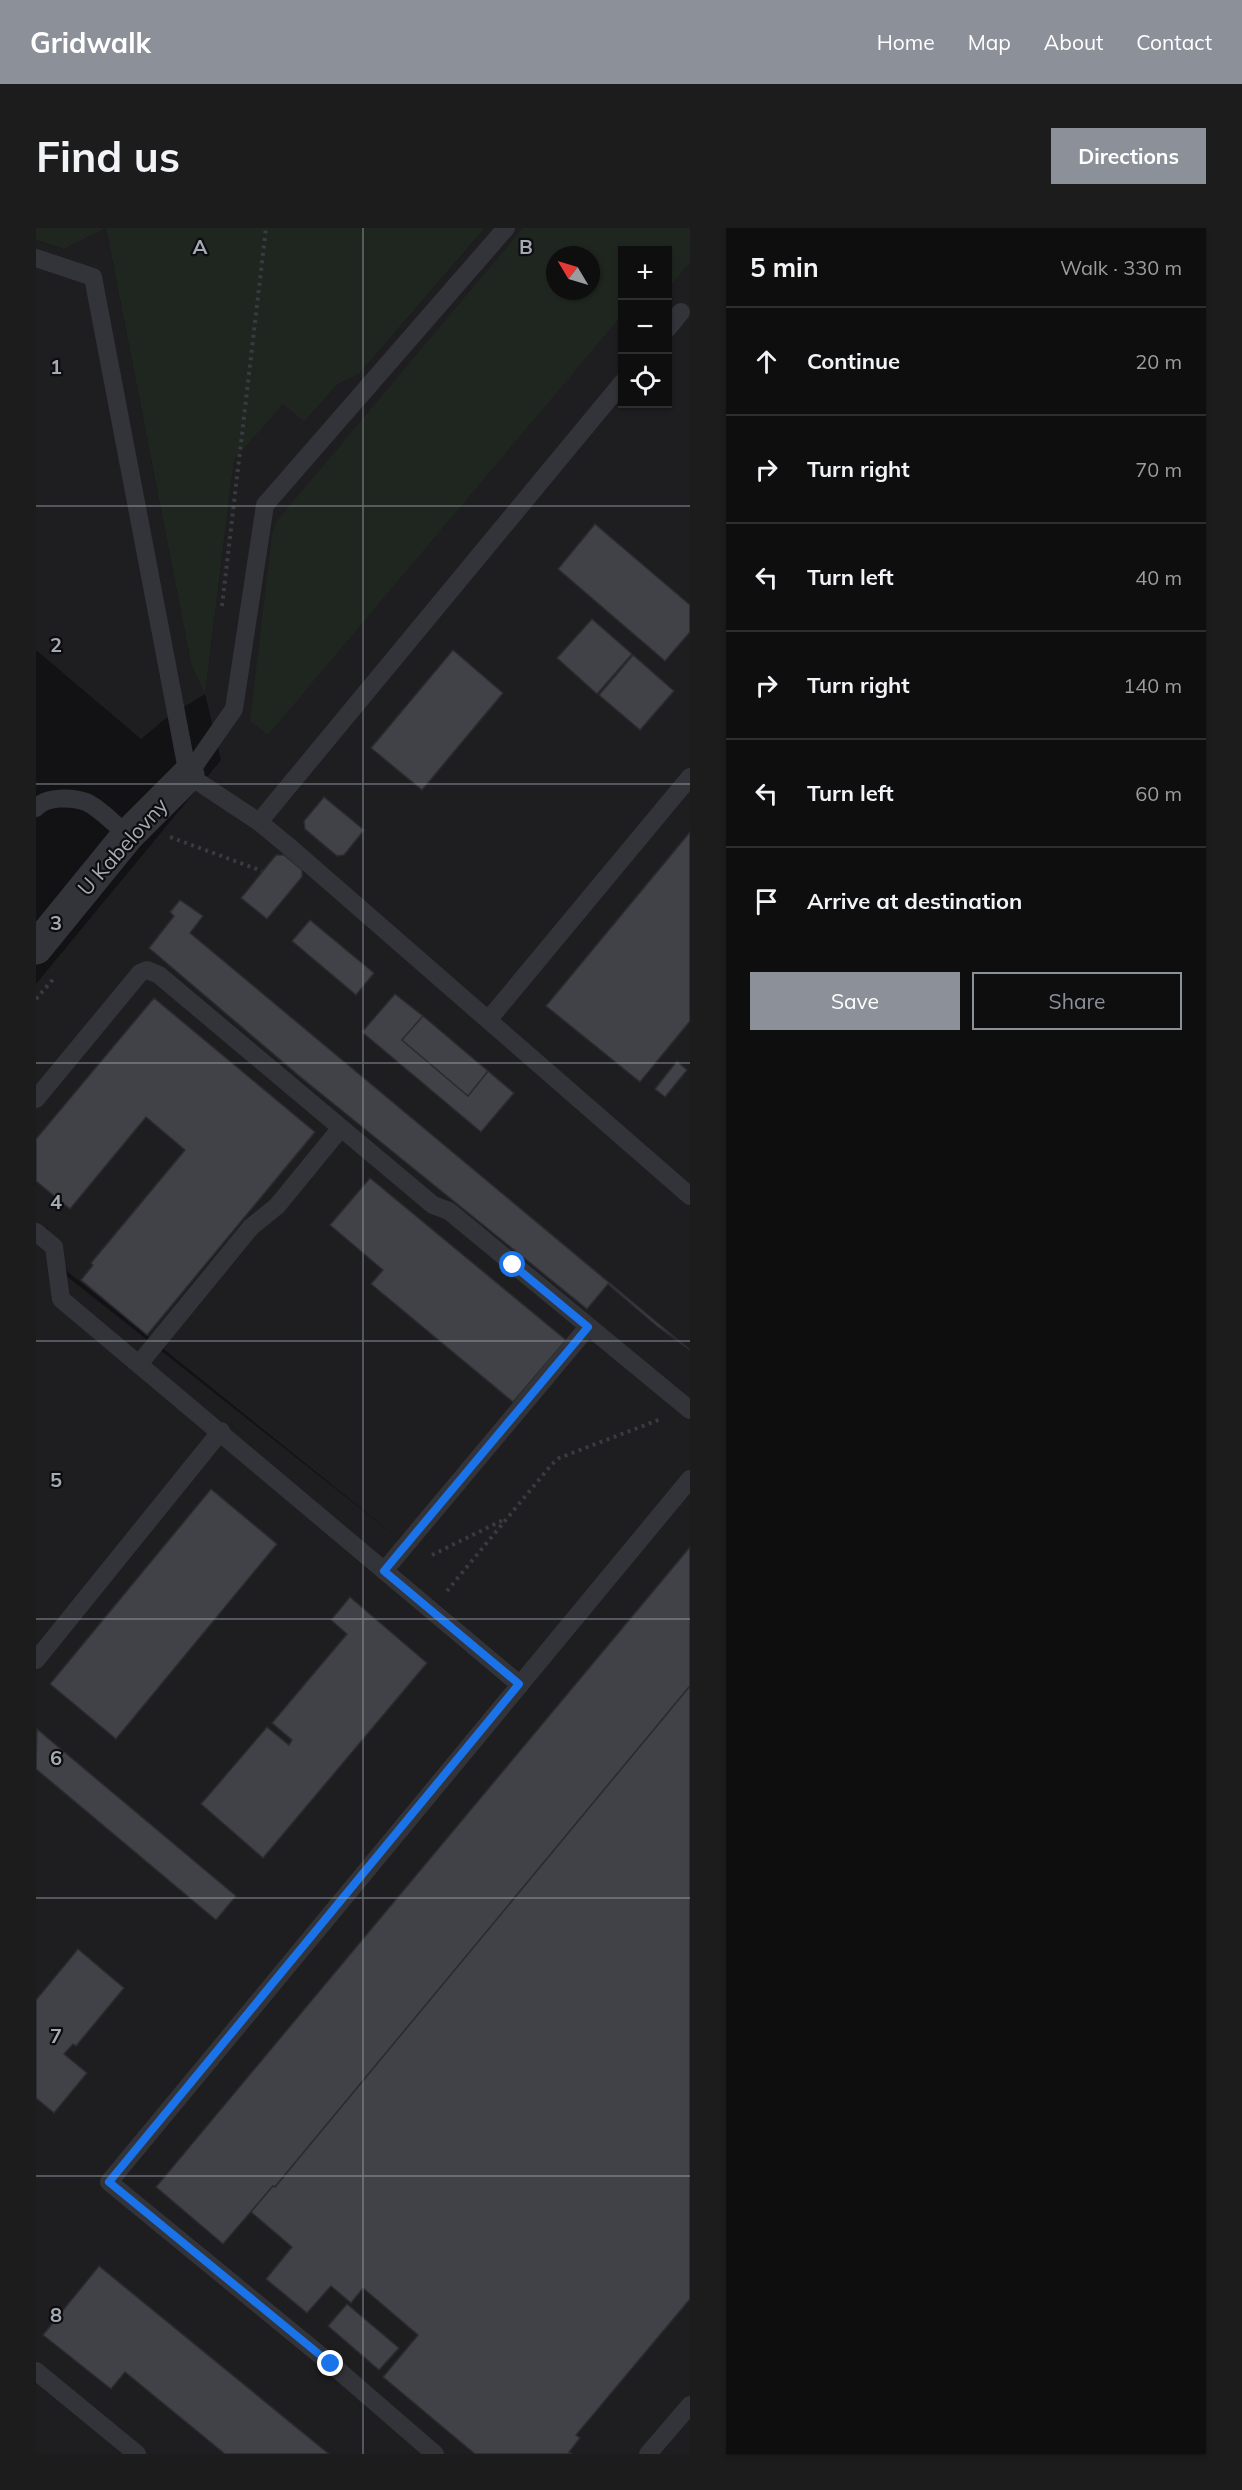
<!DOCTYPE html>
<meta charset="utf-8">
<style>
:root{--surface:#0e0e0f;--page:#1c1c1d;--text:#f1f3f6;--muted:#9b9c9e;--line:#2e2e2f;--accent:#8c9099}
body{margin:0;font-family:Mulish,sans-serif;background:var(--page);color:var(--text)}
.controls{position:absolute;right:18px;top:18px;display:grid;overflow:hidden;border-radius:0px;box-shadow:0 2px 4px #0004}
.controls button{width:54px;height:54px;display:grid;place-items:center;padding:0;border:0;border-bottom:2px solid var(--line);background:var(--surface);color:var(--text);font:30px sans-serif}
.compass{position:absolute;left:510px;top:18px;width:54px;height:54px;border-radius:50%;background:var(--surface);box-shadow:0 2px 4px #0004;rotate:308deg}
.stop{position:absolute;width:18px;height:18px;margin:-14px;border:4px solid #1a73e8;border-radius:50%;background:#fff}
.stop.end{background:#1a73e8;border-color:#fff;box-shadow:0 2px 6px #0008}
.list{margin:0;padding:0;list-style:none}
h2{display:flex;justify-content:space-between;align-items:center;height:78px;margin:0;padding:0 24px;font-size:26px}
h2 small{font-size:20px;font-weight:400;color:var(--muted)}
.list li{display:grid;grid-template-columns:39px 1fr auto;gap:18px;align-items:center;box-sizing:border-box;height:108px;padding:0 24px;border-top:2px solid var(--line)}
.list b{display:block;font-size:22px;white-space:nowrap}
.list em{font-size:20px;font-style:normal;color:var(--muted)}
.actions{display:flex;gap:12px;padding:18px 24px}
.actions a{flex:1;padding:14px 0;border:2px solid var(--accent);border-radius:0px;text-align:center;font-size:21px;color:var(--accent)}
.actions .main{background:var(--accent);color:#fff}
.icon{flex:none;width:33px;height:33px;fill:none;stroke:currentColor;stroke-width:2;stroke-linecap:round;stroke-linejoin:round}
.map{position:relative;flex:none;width:654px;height:2226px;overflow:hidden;border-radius:0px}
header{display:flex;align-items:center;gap:36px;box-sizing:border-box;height:84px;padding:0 30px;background:var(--accent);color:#fff}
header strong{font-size:28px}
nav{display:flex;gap:33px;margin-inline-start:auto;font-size:21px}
.intro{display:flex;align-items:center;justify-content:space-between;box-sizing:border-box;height:144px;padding:0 36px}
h1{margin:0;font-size:42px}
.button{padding:15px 27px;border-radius:0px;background:var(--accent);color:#fff;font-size:21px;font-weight:700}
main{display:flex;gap:36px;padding:0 36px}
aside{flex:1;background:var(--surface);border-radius:0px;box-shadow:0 2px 4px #0004}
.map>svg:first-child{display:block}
.built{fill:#1e1e21;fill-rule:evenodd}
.green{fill:#1f261f;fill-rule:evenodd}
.building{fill:#414247;stroke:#2c2c30;stroke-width:1.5}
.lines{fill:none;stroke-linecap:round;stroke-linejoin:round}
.path{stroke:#393b40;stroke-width:4;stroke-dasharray:3 4.5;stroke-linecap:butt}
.service{stroke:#333439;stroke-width:18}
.minor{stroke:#333439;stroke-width:33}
.route{stroke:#1a73e8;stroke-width:8}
.grid{fill:none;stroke:#a4aab4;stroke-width:1.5;stroke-opacity:0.55}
.labels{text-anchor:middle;stroke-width:4.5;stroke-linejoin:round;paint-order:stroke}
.street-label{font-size:21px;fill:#a4aab4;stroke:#0d0d0f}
.grid-label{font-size:20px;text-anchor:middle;font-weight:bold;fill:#a4aab4;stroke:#0d0d0f;stroke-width:4.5;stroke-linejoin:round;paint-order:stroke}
</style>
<header>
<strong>Gridwalk</strong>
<nav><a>Home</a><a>Map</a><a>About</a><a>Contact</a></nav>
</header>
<div class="intro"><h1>Find us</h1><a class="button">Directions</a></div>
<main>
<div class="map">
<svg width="654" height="2226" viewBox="0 0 654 2226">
<rect width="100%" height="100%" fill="#121214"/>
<!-- built -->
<path class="built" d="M70,0L155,436L169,465L198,232L247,175L268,194L302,156L323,146L449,0H654V2226H0V756L185,532L169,466L129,491L105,511L0,422V12L28,21ZM586,22H632V176H586ZM519,27H555V63H519ZM10,998L32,1044L367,1314L28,1046Z"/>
<!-- green -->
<g class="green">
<polygon points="0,0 449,0 323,146 302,156 268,194 247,176 198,232 169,466 155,436 70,0 28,21 0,12"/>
<path d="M487,0H654V34L632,60V22H586V87L232,507L214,493L236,307L240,294ZM519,27H555V63H519Z"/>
</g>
<!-- building -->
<g class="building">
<polygon points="559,296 654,377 654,404 629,433 522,341"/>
<polygon points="556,391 596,426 561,466 521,430"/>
<polygon points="417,422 467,465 386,562 335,520"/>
<polygon points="597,427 638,463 604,502 563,467"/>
<polygon points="288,569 328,602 308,627 301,628 269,601 268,593"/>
<polygon points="654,604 654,793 604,854 510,778"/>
<polygon points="240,627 248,627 266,642 266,649 231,691 205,670"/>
<polygon points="144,672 167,688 154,705 654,1122 621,1098 572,1056 551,1081 262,847 113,720 138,688 134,684"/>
<polygon points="274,692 338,745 320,767 256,713"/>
<polygon points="359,766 387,788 366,812 432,868 452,843 478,865 445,904 326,804"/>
<polygon points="118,770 279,904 111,1107 45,1052 57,1037 55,1035 149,922 110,889 34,981 0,953 0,911"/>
<polygon points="387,788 452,843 432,868 366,812"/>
<polygon points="641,833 651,842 629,869 619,861"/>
<polygon points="334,950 530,1112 477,1174 335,1056 347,1042 294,997"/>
<polygon points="175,1261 241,1316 80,1511 14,1456"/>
<polygon points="654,1319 654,1458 239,1959 237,1958 187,2016 120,1959"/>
<polygon points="314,1369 391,1435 227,1630 165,1576 231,1499 253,1517 256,1512 236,1495 311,1406 295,1392"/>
<polygon points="654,1458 654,2071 540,2207 544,2210 533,2224 536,2226 439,2226 347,2149 382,2107 327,2060 315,2075 295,2058 271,2085 230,2051 256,2019 215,1984 237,1958 239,1959"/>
<polygon points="1,1501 200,1668 180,1692 0,1541"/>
<polygon points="42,1721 88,1760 40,1818 37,1816 28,1826 51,1845 18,1885 0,1870 0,1772"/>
<polygon points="63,2038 293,2226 189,2226 89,2144 75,2161 7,2107"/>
<polygon points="311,2076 363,2120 343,2142 292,2098"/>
</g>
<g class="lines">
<!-- path -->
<g class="path">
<polyline points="186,378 230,0"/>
<polyline points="134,609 226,643"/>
<polyline points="0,771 19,749"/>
<polyline points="396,1327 467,1292"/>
<polyline points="411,1363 516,1236 523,1230 625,1191"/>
</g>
<!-- service -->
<g class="service">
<polyline points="0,30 57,49 152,547 223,594 257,622 654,968"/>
<polyline points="632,100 645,84"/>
<polyline points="152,547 198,481 229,277 470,0"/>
<path d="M0,580C10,568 36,569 50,574C63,579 81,599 92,607"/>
<polyline points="223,594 586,155"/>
<polyline points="453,791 654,549"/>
<polyline points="0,871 104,745 111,742 123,747 397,977 413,983 654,1182"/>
<polyline points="0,1004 18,1019 25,1071 483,1456"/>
<polyline points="103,1136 215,999 241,978 304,901"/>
<polyline points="348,1343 552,1099"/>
<polyline points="0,1432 185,1203"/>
<polyline points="0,2143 101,2226"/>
<polyline points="399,2226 295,2136 73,1954 654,1251"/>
<polyline points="612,2226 654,2177"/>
</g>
<!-- minor -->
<polyline class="minor" points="0,720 92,607 152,547"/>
</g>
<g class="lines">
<!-- route -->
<polyline class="route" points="295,2136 73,1954 483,1456 348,1343 552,1099 477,1037"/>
</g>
<!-- grid -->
<path class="grid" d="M327,0V2226M0,278H654M0,556H654M0,835H654M0,1113H654M0,1391H654M0,1670H654M0,1948H654"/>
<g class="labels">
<!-- street labels -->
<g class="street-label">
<text transform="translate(87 619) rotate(-48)" y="7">U Kabelovny</text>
</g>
</g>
<g class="grid-label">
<text x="164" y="26">A</text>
<text x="490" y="26">B</text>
<text x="20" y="146">1</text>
<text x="20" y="424">2</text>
<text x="20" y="702">3</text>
<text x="20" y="981">4</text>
<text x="20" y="1259">5</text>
<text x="20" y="1537">6</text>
<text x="20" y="1815">7</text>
<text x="20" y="2094">8</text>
</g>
</svg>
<div class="controls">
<button>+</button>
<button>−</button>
<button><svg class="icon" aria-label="locate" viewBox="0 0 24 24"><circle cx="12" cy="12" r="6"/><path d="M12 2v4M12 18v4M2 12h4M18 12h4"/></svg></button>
</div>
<svg class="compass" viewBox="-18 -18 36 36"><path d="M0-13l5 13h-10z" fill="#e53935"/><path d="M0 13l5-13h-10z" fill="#9b9c9e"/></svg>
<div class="stop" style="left:477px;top:1037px"></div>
<div class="stop end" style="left:295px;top:2136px"></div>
</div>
<aside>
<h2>5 min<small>Walk · 330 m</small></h2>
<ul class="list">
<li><svg class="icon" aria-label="ahead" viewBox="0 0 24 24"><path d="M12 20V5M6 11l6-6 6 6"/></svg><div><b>Continue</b></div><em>20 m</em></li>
<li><svg class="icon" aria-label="right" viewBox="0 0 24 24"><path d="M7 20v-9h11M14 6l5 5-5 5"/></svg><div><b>Turn right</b></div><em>70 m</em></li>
<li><svg class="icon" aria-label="left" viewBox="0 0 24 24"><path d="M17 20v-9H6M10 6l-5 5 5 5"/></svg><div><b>Turn left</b></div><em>40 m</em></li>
<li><svg class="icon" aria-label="right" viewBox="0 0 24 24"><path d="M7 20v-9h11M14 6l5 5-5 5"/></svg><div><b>Turn right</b></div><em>140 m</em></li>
<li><svg class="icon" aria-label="left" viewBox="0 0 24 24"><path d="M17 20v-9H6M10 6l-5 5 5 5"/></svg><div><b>Turn left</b></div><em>60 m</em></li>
<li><svg class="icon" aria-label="arrive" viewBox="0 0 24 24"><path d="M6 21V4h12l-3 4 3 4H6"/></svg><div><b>Arrive at destination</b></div></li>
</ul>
<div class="actions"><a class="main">Save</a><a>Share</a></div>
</aside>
</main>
